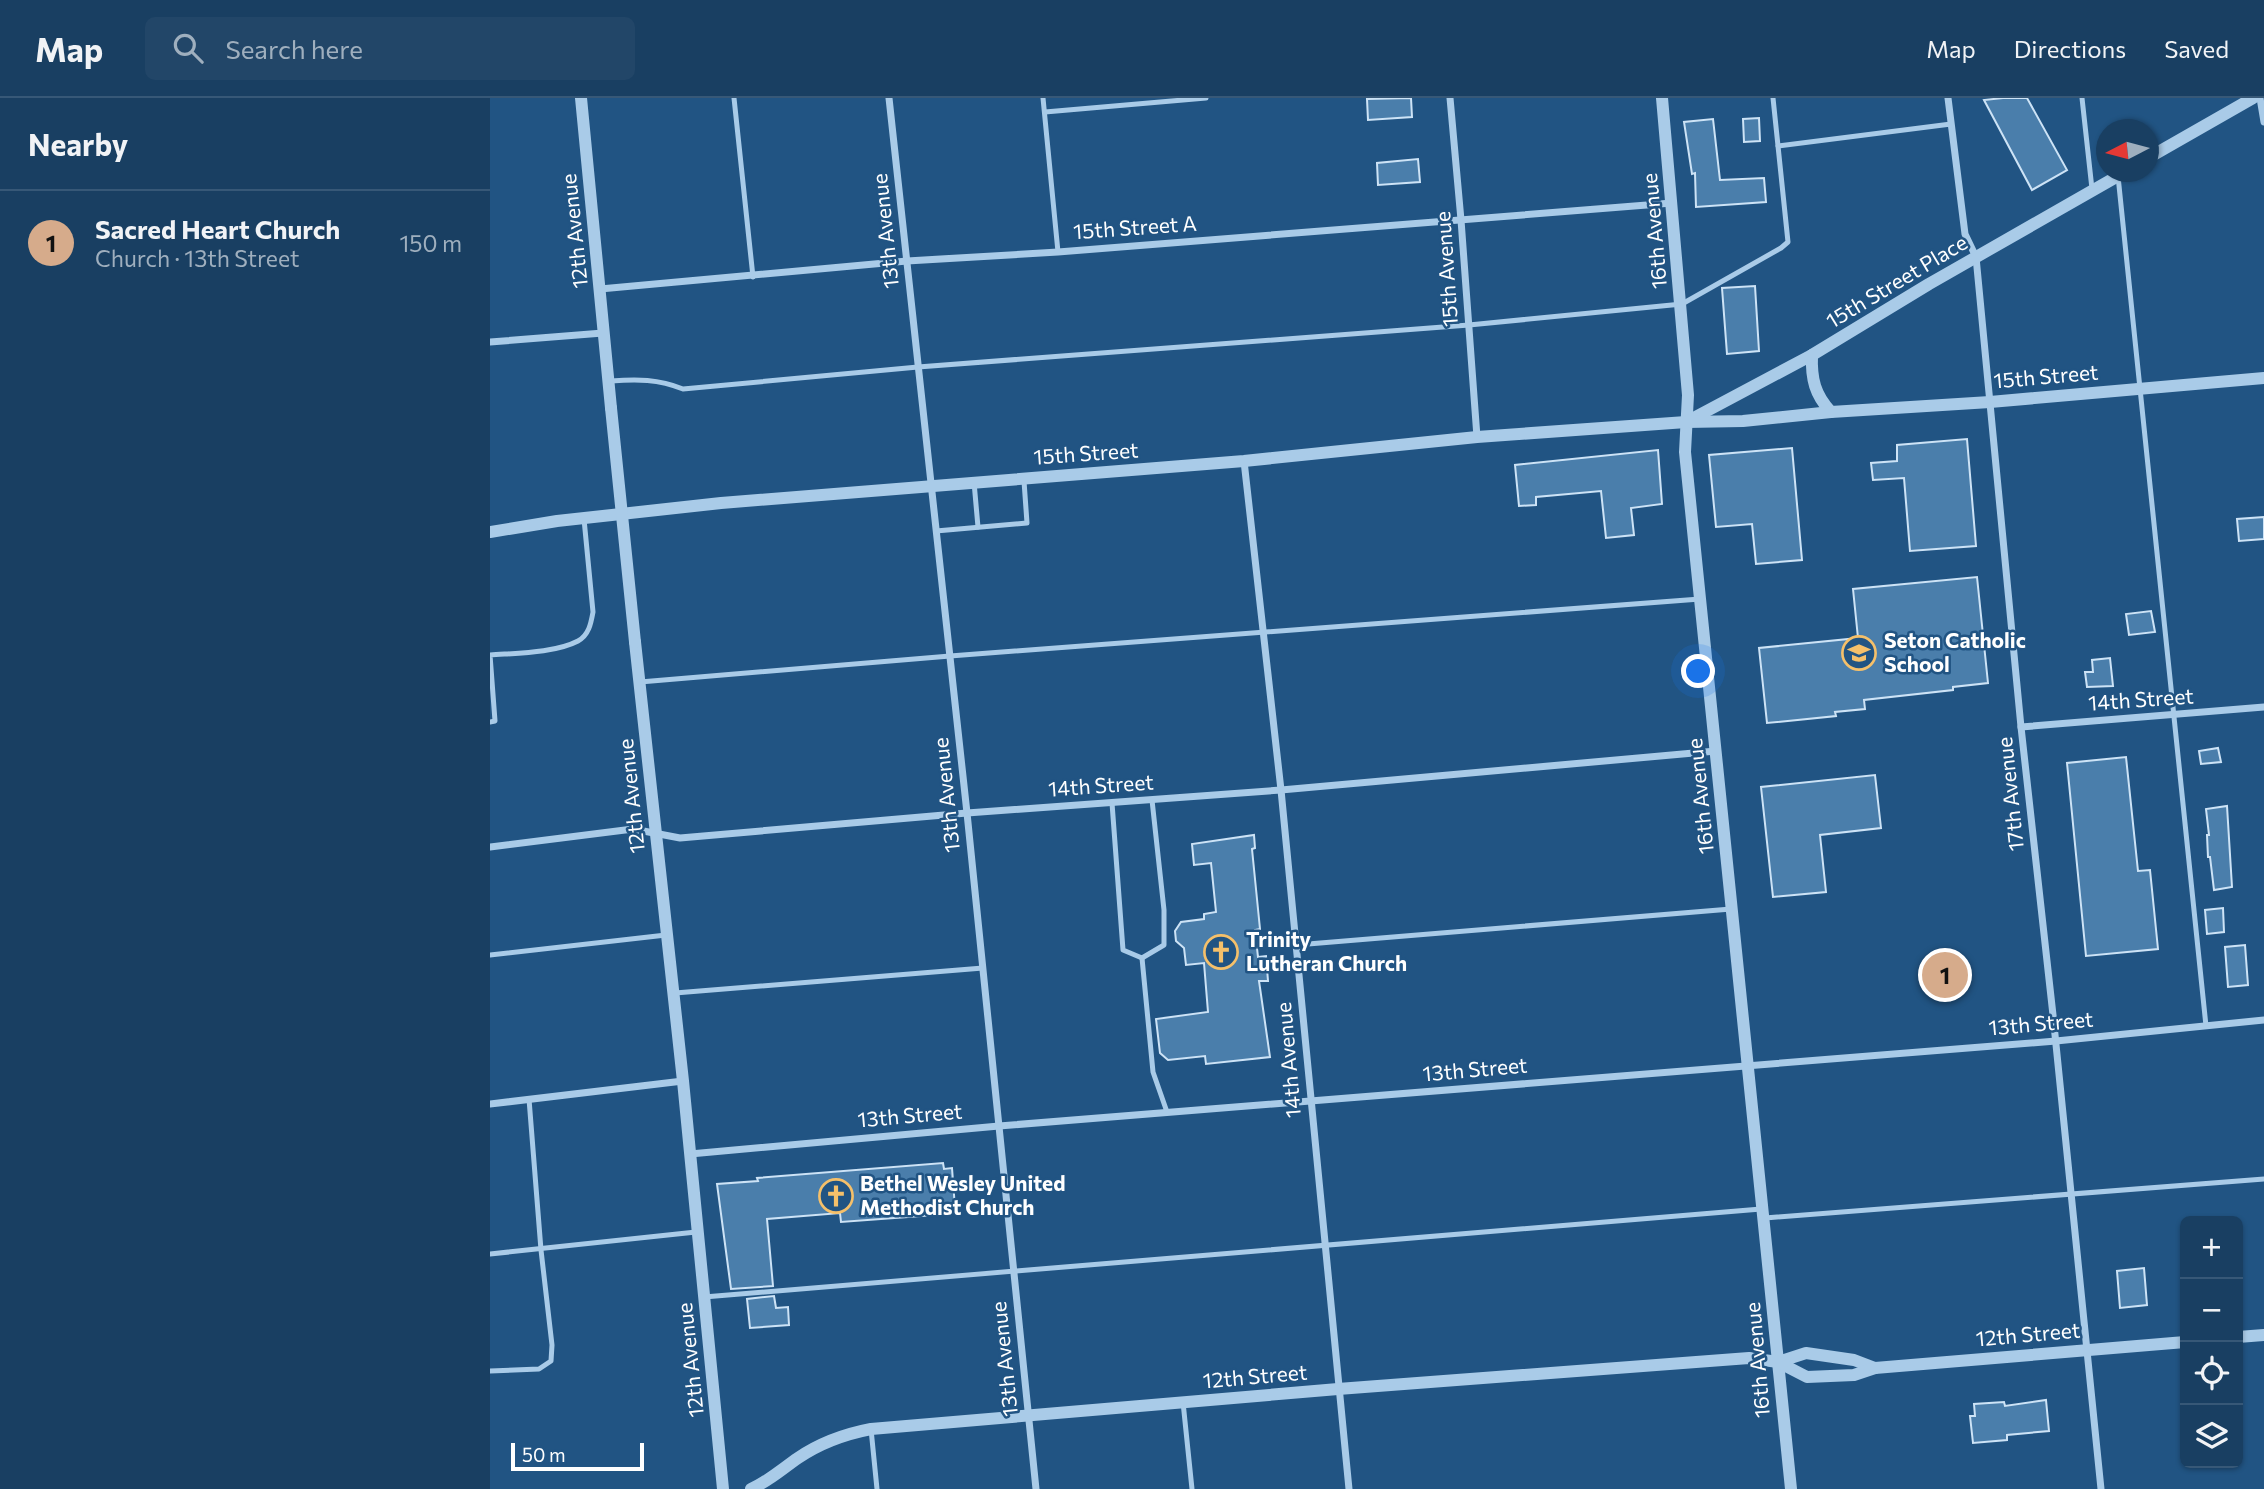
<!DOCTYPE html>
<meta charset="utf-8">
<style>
:root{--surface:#193f62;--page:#224668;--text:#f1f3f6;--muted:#9fafbe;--line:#375877;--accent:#d6ab8b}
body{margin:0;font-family:Commissioner,sans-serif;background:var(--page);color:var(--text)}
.controls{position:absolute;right:21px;bottom:21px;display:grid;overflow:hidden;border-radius:10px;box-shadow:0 2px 5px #0004}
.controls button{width:63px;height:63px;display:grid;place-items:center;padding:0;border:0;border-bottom:2px solid var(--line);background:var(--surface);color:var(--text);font:35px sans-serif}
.compass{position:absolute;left:1606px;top:21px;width:63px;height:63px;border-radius:50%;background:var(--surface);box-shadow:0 2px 5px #0004;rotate:264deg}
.scale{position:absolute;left:21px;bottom:18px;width:133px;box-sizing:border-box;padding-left:7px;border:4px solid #fff;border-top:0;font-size:19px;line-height:24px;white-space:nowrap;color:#fff;-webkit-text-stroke:5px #215483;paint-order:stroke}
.you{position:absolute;left:1209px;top:574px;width:24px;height:24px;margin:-18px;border:5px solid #fff;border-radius:50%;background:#1a73e8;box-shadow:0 0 0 10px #1a73e833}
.badge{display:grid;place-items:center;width:46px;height:46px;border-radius:50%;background:var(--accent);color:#111;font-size:23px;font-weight:700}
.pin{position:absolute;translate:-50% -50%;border:4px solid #fff;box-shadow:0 2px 7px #0006}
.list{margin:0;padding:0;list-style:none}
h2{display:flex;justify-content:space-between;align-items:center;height:91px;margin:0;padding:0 28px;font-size:30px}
h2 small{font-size:23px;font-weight:400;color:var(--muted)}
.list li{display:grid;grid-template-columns:46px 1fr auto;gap:21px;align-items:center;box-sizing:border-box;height:105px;padding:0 28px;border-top:2px solid var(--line)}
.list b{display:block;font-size:26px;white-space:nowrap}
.list p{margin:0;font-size:23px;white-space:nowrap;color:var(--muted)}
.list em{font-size:23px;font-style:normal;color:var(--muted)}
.icon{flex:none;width:38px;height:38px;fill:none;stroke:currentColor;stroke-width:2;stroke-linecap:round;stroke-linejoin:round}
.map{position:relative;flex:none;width:1774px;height:1391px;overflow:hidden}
header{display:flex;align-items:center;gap:42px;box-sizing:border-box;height:98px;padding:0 35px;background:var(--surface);border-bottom:2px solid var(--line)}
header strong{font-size:33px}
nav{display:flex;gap:38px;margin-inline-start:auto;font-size:24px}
.search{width:490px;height:63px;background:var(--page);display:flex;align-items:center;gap:18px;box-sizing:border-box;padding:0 24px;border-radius:10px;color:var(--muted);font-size:26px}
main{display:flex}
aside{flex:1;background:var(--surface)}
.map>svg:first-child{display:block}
.building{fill:#4a7eab;stroke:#cde3f6;stroke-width:2}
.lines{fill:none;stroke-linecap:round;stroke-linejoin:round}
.service{stroke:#a9cbe8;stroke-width:5}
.minor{stroke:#a9cbe8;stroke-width:7}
.tertiary{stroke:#a9cbe8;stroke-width:12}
.tertiary-bridge{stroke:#a9cbe8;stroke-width:12}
.labels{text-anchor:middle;stroke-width:5;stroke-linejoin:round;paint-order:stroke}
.street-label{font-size:21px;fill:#fff;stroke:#215483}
.poi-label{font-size:21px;font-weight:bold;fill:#fff;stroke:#215483;text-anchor:start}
</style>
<header>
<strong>Map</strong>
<div class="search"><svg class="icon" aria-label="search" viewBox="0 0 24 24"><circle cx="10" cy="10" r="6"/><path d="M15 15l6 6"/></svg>Search here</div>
<nav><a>Map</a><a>Directions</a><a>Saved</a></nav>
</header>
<main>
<aside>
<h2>Nearby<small></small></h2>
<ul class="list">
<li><span class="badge">1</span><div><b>Sacred Heart Church</b><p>Church · 13th Street</p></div><em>150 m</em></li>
</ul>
</aside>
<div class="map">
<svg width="1774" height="1391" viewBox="0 0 1774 1391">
<rect width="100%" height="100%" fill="#215483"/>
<!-- building -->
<g class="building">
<polygon points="921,0 922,19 878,22 877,1"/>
<polygon points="1513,0 1537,0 1577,72 1542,92 1494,2"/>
<polygon points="1269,20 1270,43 1254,44 1253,21"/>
<polygon points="1223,21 1230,82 1274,80 1276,104 1206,109 1205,75 1202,76 1194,24"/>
<polygon points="928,61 930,84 888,87 887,65"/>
<polygon points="1265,188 1269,253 1237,256 1232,190"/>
<polygon points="1477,341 1486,448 1420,453 1414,380 1383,382 1381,365 1407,363 1407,347"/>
<polygon points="1302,350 1312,462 1266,466 1262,426 1226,429 1219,357"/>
<polygon points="1168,352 1172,406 1141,410 1144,437 1116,440 1111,393 1046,399 1046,407 1029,408 1025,367"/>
<polygon points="1774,419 1774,441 1749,443 1747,421"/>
<polygon points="1487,479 1498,585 1463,589 1463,592 1374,602 1375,611 1345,614 1346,618 1277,625 1269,550 1368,540 1363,491"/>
<polygon points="1661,513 1665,534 1639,537 1636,516"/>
<polygon points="1620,560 1623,588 1597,589 1595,574 1603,574 1602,562"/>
<polygon points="1728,650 1731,664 1711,666 1709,653"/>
<polygon points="1636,659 1648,773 1660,772 1668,851 1596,858 1577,665"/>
<polygon points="1385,677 1391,730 1330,737 1336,794 1283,799 1271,689"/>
<polygon points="1737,708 1742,789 1724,792 1720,759 1718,759 1717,737 1719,737 1716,711"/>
<polygon points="764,737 765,750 762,751 770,831 765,832 768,859 776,858 778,883 769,883 780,959 716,966 715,958 678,962 670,955 666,921 718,914 714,865 696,867 694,850 686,843 685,833 691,824 714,821 714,816 726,814 721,765 704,767 702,746"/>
<polygon points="1733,810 1734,834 1717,836 1715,812"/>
<polygon points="1755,847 1758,887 1738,889 1735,849"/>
<polygon points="453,1065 454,1071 462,1070 465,1110 457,1111 458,1116 351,1124 350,1115 277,1121 283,1188 241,1191 227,1086 268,1083 267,1080"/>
<polygon points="1654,1170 1657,1207 1630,1210 1627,1173"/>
<polygon points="284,1198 286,1210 298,1209 299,1227 260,1230 257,1201"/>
<polygon points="1556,1302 1559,1333 1517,1337 1517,1342 1483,1345 1480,1318 1485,1318 1484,1306 1514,1304 1515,1308"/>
</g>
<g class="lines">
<!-- service -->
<g class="service">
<polyline points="244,0 263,179"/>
<polyline points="553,0 568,154"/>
<polyline points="1592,0 1602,91"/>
<polyline points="555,14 716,0"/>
<polyline points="1288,48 1461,26"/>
<polyline points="1628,78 1716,928"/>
<path d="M121,283C147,281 168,281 193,291L428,269L979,227L1192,206L1291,150L1298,144L1283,0"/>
<polyline points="484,384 488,429"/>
<polyline points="446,433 537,425 534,383"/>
<polyline points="150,584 460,558 1210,501"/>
<path d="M0,624L5,623L0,557C27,555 65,555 88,543C99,537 101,525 103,514L94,421"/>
<polyline points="622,705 633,852 652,860"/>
<polyline points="806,847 1241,811"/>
<polyline points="0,857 176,837"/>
<polyline points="652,860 674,847 674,812 662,702"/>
<polyline points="652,860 663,974 677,1014"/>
<polyline points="185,895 493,870"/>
<polyline points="1275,1120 1774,1081"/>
<polyline points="0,1156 206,1134"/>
<polyline points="214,1199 1271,1111"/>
<polyline points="0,1273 49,1271 61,1263 62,1247 51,1152 39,1001"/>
<polyline points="693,1304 702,1391"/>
<polyline points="381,1331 387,1391"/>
</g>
<!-- minor -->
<g class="minor">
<polyline points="399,0 477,715 546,1391"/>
<polyline points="960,0 971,122 987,339"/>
<polyline points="1458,0 1475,136 1486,159 1531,629 1563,917 1611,1391"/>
<polyline points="1770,0 1774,24"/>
<polyline points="110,191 417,163 568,154 1182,105"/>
<polyline points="0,244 113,235"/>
<polyline points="754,363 791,692 859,1391"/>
<polyline points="1531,629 1774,609"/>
<polyline points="0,749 143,731 190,740 477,715 791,692 1226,653"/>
<polyline points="0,1006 193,983"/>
<polyline points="200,1056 509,1028 1566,943 1774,922"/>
</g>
<!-- tertiary -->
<g class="tertiary">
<polyline points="91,0 121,310"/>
<polyline points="1172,0 1198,297 1195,354 1301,1391"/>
<polyline points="1658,60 1763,0"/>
<path d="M1322,257C1321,281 1325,297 1341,314"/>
<polyline points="1198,323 1322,257 1439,186 1635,74"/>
<polyline points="0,434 67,423 231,405 754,363 987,339 1196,324 1253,323 1341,314 1500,304 1774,280"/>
<polyline points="145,544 193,983 233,1391"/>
<polyline points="1748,1239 1774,1237"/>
<polyline points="1288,1264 1316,1255 1364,1262 1385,1270"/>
<path d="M261,1391C279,1383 292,1371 308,1360C330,1345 355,1336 381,1331L848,1291L1259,1260L1288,1264L1317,1279L1364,1277L1385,1270L1695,1244"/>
</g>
<!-- tertiary-bridge -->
<polyline class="tertiary-bridge" points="121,310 145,544"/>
</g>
<!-- icons -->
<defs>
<g id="school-ring" transform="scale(1.75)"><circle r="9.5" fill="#215483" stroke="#f5c06a" stroke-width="1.5"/><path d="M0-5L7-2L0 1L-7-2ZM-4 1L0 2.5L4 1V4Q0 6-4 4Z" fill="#f5c06a"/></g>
<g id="church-ring" transform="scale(1.75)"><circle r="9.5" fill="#215483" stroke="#f5c06a" stroke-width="1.5"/><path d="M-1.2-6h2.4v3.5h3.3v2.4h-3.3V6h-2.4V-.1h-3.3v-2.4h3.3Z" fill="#f5c06a"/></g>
</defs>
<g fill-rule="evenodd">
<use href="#school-ring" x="1369" y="555"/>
<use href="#church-ring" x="731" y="854"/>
<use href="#church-ring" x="346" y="1098"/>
</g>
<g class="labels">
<!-- street labels -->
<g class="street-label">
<text transform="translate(645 130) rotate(-4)" y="7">15th Street A</text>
<text transform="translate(85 133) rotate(-96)" y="7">12th Avenue</text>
<text transform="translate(396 133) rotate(-96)" y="7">13th Avenue</text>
<text transform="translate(1165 133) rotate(-95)" y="7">16th Avenue</text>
<text transform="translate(957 171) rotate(-94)" y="7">15th Avenue</text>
<text transform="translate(1407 184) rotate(-31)" y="7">15th Street Place</text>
<text transform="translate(1556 279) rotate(-5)" y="7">15th Street</text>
<text transform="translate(596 356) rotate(-4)" y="7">15th Street</text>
<text transform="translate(1651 602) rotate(-4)" y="7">14th Street</text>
<text transform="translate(611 688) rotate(-4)" y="7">14th Street</text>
<text transform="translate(1521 696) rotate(-96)" y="7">17th Avenue</text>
<text transform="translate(457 697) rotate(-96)" y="7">13th Avenue</text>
<text transform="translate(142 698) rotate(-96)" y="7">12th Avenue</text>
<text transform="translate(1211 698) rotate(-96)" y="7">16th Avenue</text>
<text transform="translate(1551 926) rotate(-5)" y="7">13th Street</text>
<text transform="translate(799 962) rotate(-95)" y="7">14th Avenue</text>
<text transform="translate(985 972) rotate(-5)" y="7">13th Street</text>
<text transform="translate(420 1018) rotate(-5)" y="7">13th Street</text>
<text transform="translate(1538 1237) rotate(-5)" y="7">12th Street</text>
<text transform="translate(515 1261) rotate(-96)" y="7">13th Avenue</text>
<text transform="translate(201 1262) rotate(-96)" y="7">12th Avenue</text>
<text transform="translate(1268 1262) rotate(-95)" y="7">16th Avenue</text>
<text transform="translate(765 1279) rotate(-5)" y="7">12th Street</text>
</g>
<!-- poi labels -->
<g class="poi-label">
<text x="1394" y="550">Seton Catholic<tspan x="1394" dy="24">School</tspan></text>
<text x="756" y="849">Trinity<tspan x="756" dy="24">Lutheran Church</tspan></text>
<text x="370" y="1093">Bethel Wesley United<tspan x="370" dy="24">Methodist Church</tspan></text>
</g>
</g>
</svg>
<div class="controls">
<button>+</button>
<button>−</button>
<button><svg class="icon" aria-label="locate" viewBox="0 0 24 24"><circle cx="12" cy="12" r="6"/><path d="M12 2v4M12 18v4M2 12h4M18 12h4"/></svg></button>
<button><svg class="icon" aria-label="layers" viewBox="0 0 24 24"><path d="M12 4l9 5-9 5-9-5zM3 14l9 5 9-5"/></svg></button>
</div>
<svg class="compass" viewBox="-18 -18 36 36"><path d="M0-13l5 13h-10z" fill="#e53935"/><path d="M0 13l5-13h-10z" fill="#9fafbe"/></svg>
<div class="scale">50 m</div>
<div class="you"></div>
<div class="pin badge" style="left:1455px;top:877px">1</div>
</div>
</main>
